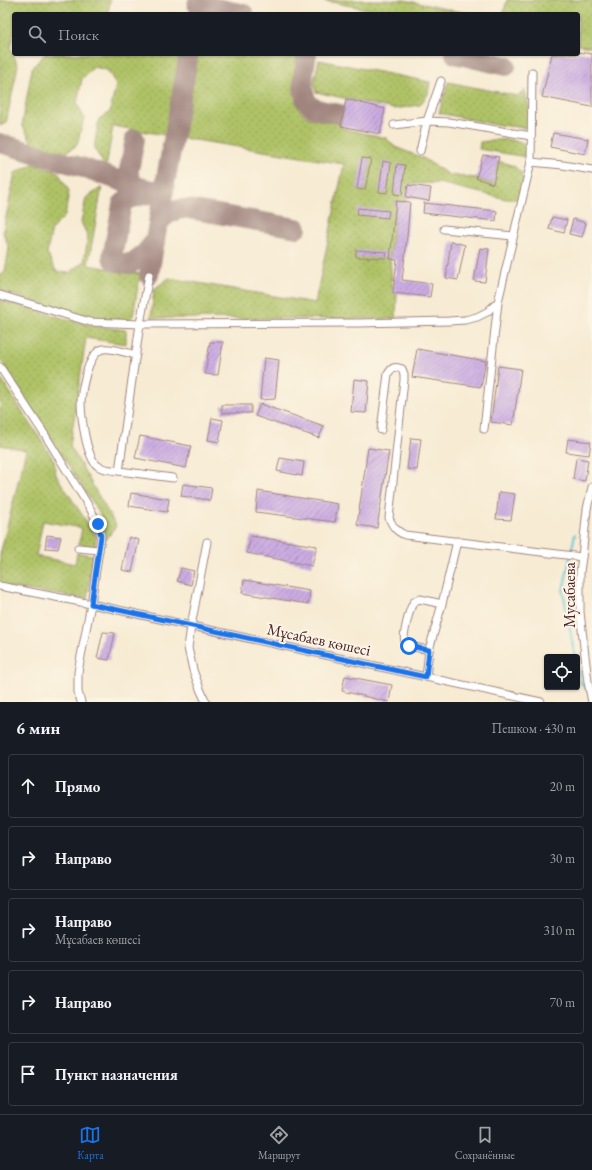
<!DOCTYPE html>
<html lang="ru">
<meta charset="utf-8">
<style>
:root{--surface:#171b24;--page:#20242c;--text:#f1f3f6;--muted:#9ea1a6;--line:#363941;--accent:#1a73e8}
body{margin:0;font-family:"EB Garamond",serif;background:var(--page);color:var(--text)}
.controls{position:absolute;right:12px;bottom:12px;display:grid;overflow:hidden;border-radius:4px;box-shadow:0 1px 3px #0004}
.controls button{width:36px;height:36px;display:grid;place-items:center;padding:0;border:0;border-bottom:1px solid var(--line);background:var(--surface);color:var(--text);font:20px sans-serif}
.stop{position:absolute;width:12px;height:12px;margin:-9px;border:3px solid #1a73e8;border-radius:50%;background:#fff}
.stop.end{background:#1a73e8;border-color:#fff;box-shadow:0 1px 4px #0008}
.list{margin:0;padding:0;list-style:none}
h2{display:flex;justify-content:space-between;align-items:center;height:52px;margin:0;padding:0 16px;font-size:17px}
h2 small{font-size:13px;font-weight:400;color:var(--muted)}
.list li{display:grid;grid-template-columns:26px 1fr auto;gap:12px;align-items:center;box-sizing:border-box;height:64px;margin:0 8px 8px;padding:0 8px;border:1px solid var(--line);border-radius:4px}
.list b{display:block;font-size:15px;white-space:nowrap}
.list p{margin:0;font-size:13px;white-space:nowrap;color:var(--muted)}
.list em{font-size:13px;font-style:normal;color:var(--muted)}
.icon{flex:none;width:22px;height:22px;fill:none;stroke:currentColor;stroke-width:2;stroke-linecap:round;stroke-linejoin:round}
.map{position:relative;flex:none;width:592px;height:702px;overflow:hidden}
.search{position:absolute;background:var(--surface);box-shadow:0 1px 3px #0004;left:12px;right:12px;top:12px;height:44px;display:flex;align-items:center;gap:10px;box-sizing:border-box;padding:0 14px;border-radius:4px;color:var(--muted);font-size:15px}
.sheet{height:412px;background:var(--surface)}
nav{display:flex;justify-content:space-around;align-items:center;box-sizing:border-box;height:56px;border-top:1px solid var(--line);background:var(--surface);font-size:11px;color:var(--muted)}
nav a{display:grid;justify-items:center;gap:2px}
nav .on{color:var(--accent)}
.map>svg:first-child{display:block}
.grass{fill:url(#grass-dots);stroke:#7c7048}
.lines{fill:none;stroke-linecap:round;stroke-linejoin:round}
.stream{stroke:#5bc4d7;stroke-width:2}
.taxiway{stroke:#a0857f;stroke-width:20}
.building{fill:url(#building-hatch)}
.minor-casing{stroke:#a0857f;stroke-width:9}
.minor{stroke:#fff;stroke-width:7}
.route{stroke:#1a73e8;stroke-width:5}
.labels{text-anchor:middle;stroke-width:4;stroke-linejoin:round;paint-order:stroke}
.street-label{font-size:16px;fill:#4a1f2b;stroke:#fcf5e5}
</style>
<div class="map">
<svg width="592" height="702" viewBox="0 0 592 702">
<defs>
<pattern id="grass-dots" width="8" height="8" patternUnits="userSpaceOnUse"><rect width="8" height="8" fill="#afc266"/><path d="M2 2h.1M6 6h.1" fill="none" stroke="#98a659" stroke-width="1.8" stroke-linecap="round"/></pattern>
<pattern id="building-hatch" width="6" height="6" patternUnits="userSpaceOnUse"><rect width="6" height="6" fill="#cbace3"/><path d="M-1 1l2-2M0 6l6-6M5 7l2-2" fill="none" stroke="#a78bb8"/></pattern>
</defs>
<rect width="100%" height="100%" fill="#fcf5e5"/>
<filter id="ink" filterUnits="userSpaceOnUse"><feTurbulence type="fractalNoise" baseFrequency=".025" numOctaves="2"/><feDisplacementMap in="SourceGraphic" scale="8" xChannelSelector="R" yChannelSelector="G"/><feConvolveMatrix kernelMatrix="1 2 1 2 8 2 1 2 1" color-interpolation-filters="sRGB"/></filter>
<filter id="wash" filterUnits="userSpaceOnUse"><feTurbulence type="fractalNoise" baseFrequency=".012" numOctaves="4" result="noise"/><feDisplacementMap in="SourceGraphic" scale="16" xChannelSelector="R" yChannelSelector="G"/><feGaussianBlur stdDeviation="0.9" result="paint"/><feColorMatrix in="noise" values="0 0 0 0 0 0 0 0 0 0 0 0 0 0 0 0 0 1.4 0 .05"/><feComposite in="paint" operator="in"/></filter>
<g filter="url(#wash)">
<rect width="100%" height="100%" fill="#f7ebd3"/>
<!-- grass -->
<g class="grass">
<polygon points="0,0 110,0 108,14 36,14 28,12 26,14 14,14 14,31 10,48 18,65 6,123 0,126"/>
<polygon points="321,0 404,0 470,14 392,14"/>
<polygon points="507,0 592,0 592,47 578,45 578,14 503,14"/>
<polygon points="45,54 180,54 165,135 113,126 106,168 94,148 99,119 110,112 116,84 107,70 94,67 82,79 77,103 84,118 77,145 62,155 34,146 22,125 32,68"/>
<path d="M197,54H295C299,62 297,67 296,75C294,90 293,112 310,118C320,121 331,122 341,124V128L386,138L395,147L423,158L449,175L476,178L492,184L498,161L514,166L521,172L523,181L518,199H506L439,183L410,184L406,202L396,201L390,259L393,293H397L396,319L151,318L154,289L169,278L315,303L344,164L183,138Z"/>
<polygon points="319,60 430,82 428,94 420,105 394,109 316,92 314,82"/>
<polygon points="448,82 518,96 525,90 530,112 529,125 525,128 492,124 439,113"/>
<polygon points="506,139 527,144 526,157 479,149 480,142"/>
<polygon points="33,164 58,172 69,191 65,216 52,229 47,253 56,271 69,273 84,262 88,237 81,222 86,198 102,187 88,265 140,274 133,316 129,320 99,319 79,315 0,291 0,275 5,272 9,248 3,232 15,173"/>
<polygon points="0,300 77,322 94,326 126,330 126,344 86,338 70,446 116,526 105,541 105,533 101,516 0,359"/>
<polygon points="0,377 54,460 56,475 96,536 95,547 79,544 82,528 43,521 36,556 75,564 77,553 93,555 87,599 0,586 0,555 26,450 0,445"/>
</g>
<g class="lines">
<!-- stream -->
<g class="stream">
<polyline points="575,534 563,591 575,657"/>
<polyline points="577,665 581,683 587,690"/>
</g>
<!-- taxiway -->
<g class="taxiway">
<polyline points="197,4 244,14"/>
<path d="M307,54C304,69 297,99 314,108C321,111 332,112 340,114"/>
<polyline points="455,54 506,66"/>
<polyline points="135,139 128,175 135,186"/>
<polyline points="0,143 81,167 135,186 157,191 164,189 149,275"/>
<polyline points="164,189 189,54"/>
<path d="M158,224C167,213 175,208 189,209L297,228"/>
<polyline points="155,241 145,253 132,263 130,264 116,262 112,257 122,204 128,199 156,192"/>
</g>
</g>
<g id="blocks">
<!-- building -->
<g class="building">
<polygon points="578,52 592,54 592,107 542,97 552,54 578,54"/>
<polygon points="346,99 385,109 380,134 341,126"/>
<polygon points="553,133 588,139 585,154 550,147"/>
<polygon points="483,155 499,157 493,184 476,178"/>
<polygon points="362,158 371,159 365,190 357,189"/>
<polygon points="383,161 391,163 387,193 379,192"/>
<polygon points="397,164 405,165 402,195 394,194"/>
<polygon points="408,185 431,188 429,201 406,197"/>
<polygon points="396,201 410,202 406,248 402,280 432,284 430,297 393,293 397,260 390,259"/>
<polygon points="424,203 497,211 496,221 423,213"/>
<polygon points="358,208 389,211 388,218 357,215"/>
<polygon points="552,217 567,220 564,233 549,229"/>
<polygon points="573,219 586,223 582,237 569,234"/>
<polygon points="451,241 465,245 458,280 446,278"/>
<polygon points="480,248 489,249 485,282 474,281"/>
<polygon points="356,250 387,252 386,258 356,257"/>
<polygon points="210,342 223,342 218,375 205,374"/>
<polygon points="417,349 486,361 481,387 412,377"/>
<polygon points="264,358 279,360 275,399 260,400"/>
<polygon points="498,366 521,369 513,425 491,422"/>
<polygon points="354,379 369,381 366,413 351,412"/>
<polygon points="260,404 324,426 319,438 255,416"/>
<rect x="222" y="405" width="29" height="8"/>
<polygon points="212,418 223,420 219,442 208,440"/>
<polygon points="140,436 191,446 186,468 135,458"/>
<polygon points="411,438 421,439 417,470 407,469"/>
<polygon points="568,439 591,442 589,455 566,452"/>
<polygon points="368,448 389,451 377,528 357,525"/>
<polygon points="280,458 304,462 302,476 277,471"/>
<polygon points="576,458 588,460 585,481 573,479"/>
<polygon points="183,484 212,488 210,500 181,496"/>
<polygon points="258,491 338,504 335,522 256,512"/>
<polygon points="499,492 515,494 511,520 496,519"/>
<polygon points="131,493 169,499 167,512 129,506"/>
<polygon points="47,535 61,537 58,549 45,548"/>
<polygon points="251,536 317,546 312,566 247,553"/>
<polygon points="129,537 139,540 132,572 122,570"/>
<polygon points="181,568 194,571 191,585 177,581"/>
<polygon points="244,580 310,591 308,604 242,593"/>
<polygon points="103,632 115,633 109,660 97,658"/>
<polygon points="345,676 392,685 389,702 342,691"/>
</g>
</g>
</g>
<g filter="url(#ink)">
<use href="#blocks" fill-opacity="0" stroke="#a0857f" stroke-width="1"/>
<g class="lines">
<!-- minor casing -->
<g class="minor-casing">
<g id="minor">
<polyline points="394,125 427,121 449,122 531,136"/>
<polyline points="420,151 427,121 441,81"/>
<polyline points="531,162 532,72"/>
<polyline points="444,229 513,236"/>
<polyline points="149,275 140,324 119,471 173,478"/>
<polyline points="0,295 90,322 140,324 358,323 449,321 465,320 477,317 487,312 498,302"/>
<polyline points="0,367 45,435 91,510 98,524 101,536 91,604 0,586"/>
<polyline points="484,429 498,302 531,162 563,165 592,170"/>
<path d="M381,430L388,374C392,367 395,366 402,369L404,374V380L389,518C393,527 396,531 405,535L582,557"/>
<path d="M119,471C112,470 104,470 98,466C86,458 81,415 81,401C82,388 87,358 100,350C107,346 127,353 136,355"/>
<polyline points="78,548 99,550"/>
<path d="M429,650C422,648 409,648 405,642C402,637 410,606 414,602C416,600 418,600 420,599L442,604"/>
<polyline points="426,677 429,650 442,604 457,541"/>
<polyline points="81,702 78,692 78,672 91,604 541,702"/>
<polyline points="206,702 200,689 193,670 188,648 191,626 207,542"/>
<polyline points="592,702 588,682 580,612 580,572 582,557 587,509 592,487"/>
</g>
</g>
<!-- minor -->
<use href="#minor" class="minor"/>
</g>
</g>
<g class="lines" filter="url(#ink)">
<!-- route -->
<polyline class="route" points="98,524 101,536 91,604 426,677 429,650 409,646"/>
</g>
<g class="labels">
<!-- street labels -->
<g class="street-label">
<text transform="translate(569 595) rotate(-90)" y="6">Мусабаева</text>
<text transform="translate(319 639) rotate(12)" y="6">Мұсабаев көшесі</text>
</g>
</g>
</svg>
<div class="controls">
<button><svg class="icon" aria-label="locate" viewBox="0 0 24 24"><circle cx="12" cy="12" r="6"/><path d="M12 2v4M12 18v4M2 12h4M18 12h4"/></svg></button>
</div>
<div class="stop" style="left:409px;top:646px"></div>
<div class="stop end" style="left:98px;top:524px"></div>
<div class="search"><svg class="icon" aria-label="search" viewBox="0 0 24 24"><circle cx="10" cy="10" r="6"/><path d="M15 15l6 6"/></svg>Поиск</div>
</div>
<section class="sheet">
<h2>6 мин<small>Пешком · 430 m</small></h2>
<ul class="list">
<li><svg class="icon" aria-label="ahead" viewBox="0 0 24 24"><path d="M12 20V5M6 11l6-6 6 6"/></svg><div><b>Прямо</b></div><em>20 m</em></li>
<li><svg class="icon" aria-label="right" viewBox="0 0 24 24"><path d="M7 20v-9h11M14 6l5 5-5 5"/></svg><div><b>Направо</b></div><em>30 m</em></li>
<li><svg class="icon" aria-label="right" viewBox="0 0 24 24"><path d="M7 20v-9h11M14 6l5 5-5 5"/></svg><div><b>Направо</b><p>Мұсабаев көшесі</p></div><em>310 m</em></li>
<li><svg class="icon" aria-label="right" viewBox="0 0 24 24"><path d="M7 20v-9h11M14 6l5 5-5 5"/></svg><div><b>Направо</b></div><em>70 m</em></li>
<li><svg class="icon" aria-label="arrive" viewBox="0 0 24 24"><path d="M6 21V4h12l-3 4 3 4H6"/></svg><div><b>Пункт назначения</b></div></li>
</ul>
</section>
<nav>
<a class="on"><svg class="icon" aria-label="map" viewBox="0 0 24 24"><path d="M3 6l6-2 6 2 6-2v14l-6 2-6-2-6 2zM9 4v14M15 6v14"/></svg>Карта</a>
<a><svg class="icon" aria-label="directions" viewBox="0 0 24 24"><path d="M12 3l9 9-9 9-9-9zM9 14v-3h6M13 9l2 2-2 2"/></svg>Маршрут</a>
<a><svg class="icon" aria-label="saved" viewBox="0 0 24 24"><path d="M7 4h10v16l-5-4-5 4z"/></svg>Сохранённые</a>
</nav>
